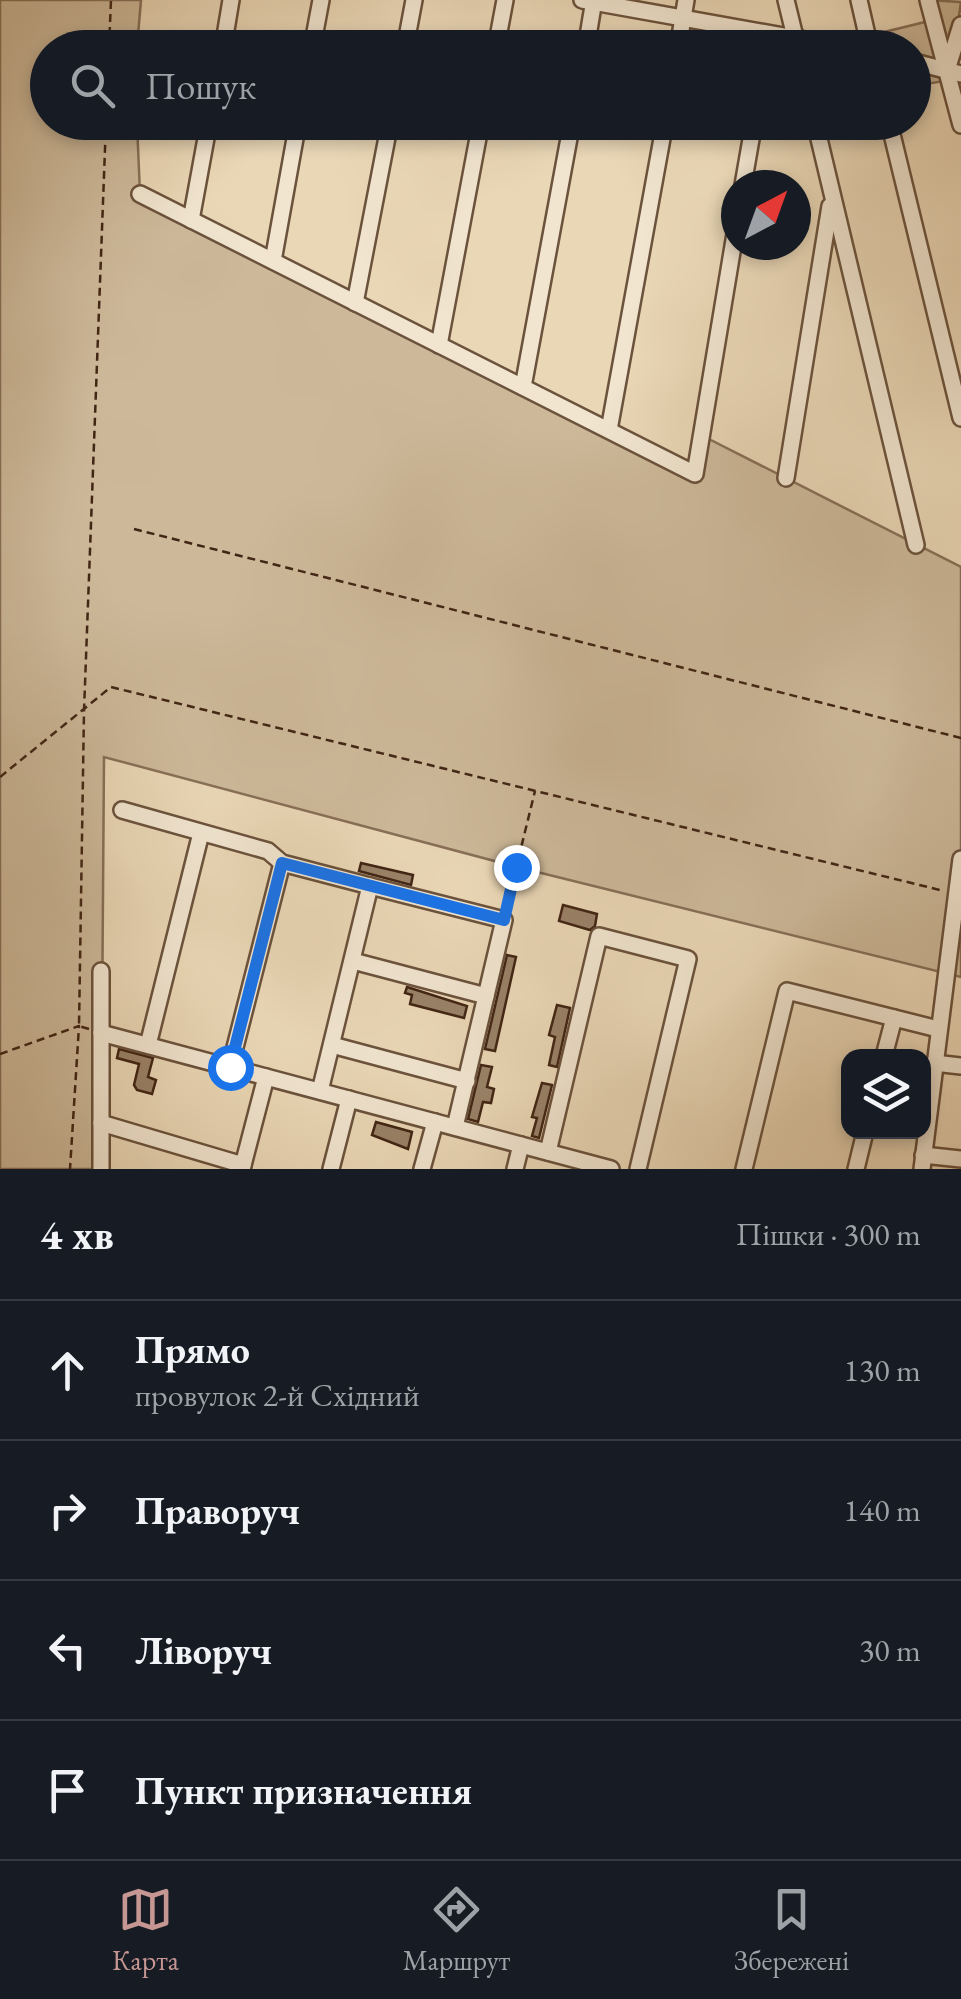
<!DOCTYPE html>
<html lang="uk">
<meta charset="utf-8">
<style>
:root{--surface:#171b24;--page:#20242c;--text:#f1f3f6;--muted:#9ea1a6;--line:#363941;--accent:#c59692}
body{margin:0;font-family:"EB Garamond",serif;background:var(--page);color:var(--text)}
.controls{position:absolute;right:30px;bottom:30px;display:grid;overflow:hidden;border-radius:20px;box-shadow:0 5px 15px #0003}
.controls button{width:90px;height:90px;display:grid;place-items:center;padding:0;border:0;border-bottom:2px solid var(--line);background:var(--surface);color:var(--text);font:50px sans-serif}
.compass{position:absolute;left:721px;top:170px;width:90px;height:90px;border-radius:50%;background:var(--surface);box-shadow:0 5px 15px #0003;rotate:41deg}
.stop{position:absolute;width:30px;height:30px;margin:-22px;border:8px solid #1a73e8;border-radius:50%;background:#fff}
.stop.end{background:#1a73e8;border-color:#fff;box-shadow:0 2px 10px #0008}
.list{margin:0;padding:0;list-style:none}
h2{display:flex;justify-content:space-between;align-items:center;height:130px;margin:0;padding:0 40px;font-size:42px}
h2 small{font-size:32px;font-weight:400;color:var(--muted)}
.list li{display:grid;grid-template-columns:65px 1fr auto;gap:30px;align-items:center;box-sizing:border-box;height:140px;padding:0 40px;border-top:2px solid var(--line)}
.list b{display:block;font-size:38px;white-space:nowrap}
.list p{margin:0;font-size:32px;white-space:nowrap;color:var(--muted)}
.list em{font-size:32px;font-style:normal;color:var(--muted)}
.icon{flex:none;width:55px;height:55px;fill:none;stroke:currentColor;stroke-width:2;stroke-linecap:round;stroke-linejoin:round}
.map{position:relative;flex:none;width:961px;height:1169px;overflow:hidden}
.search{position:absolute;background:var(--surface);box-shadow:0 5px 15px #0003;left:30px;right:30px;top:30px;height:110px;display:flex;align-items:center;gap:25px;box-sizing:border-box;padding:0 35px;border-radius:55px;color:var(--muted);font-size:38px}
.sheet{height:690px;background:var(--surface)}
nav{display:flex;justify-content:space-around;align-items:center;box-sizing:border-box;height:140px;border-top:2px solid var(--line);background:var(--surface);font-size:28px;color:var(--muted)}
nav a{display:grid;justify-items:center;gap:5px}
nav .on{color:var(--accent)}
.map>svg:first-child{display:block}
.green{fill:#cdb99a;stroke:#876f57;stroke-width:2.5}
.building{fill:#998268;stroke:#412514;stroke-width:2.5}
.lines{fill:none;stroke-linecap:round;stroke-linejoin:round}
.minor-casing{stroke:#6b523c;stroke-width:20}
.path{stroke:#412514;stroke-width:2.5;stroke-dasharray:8 5;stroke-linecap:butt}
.minor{stroke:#f1e5d0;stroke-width:15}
.route{stroke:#1a73e8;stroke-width:12}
</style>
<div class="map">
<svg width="961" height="1169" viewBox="0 0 961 1169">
<rect width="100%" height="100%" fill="#ead7b6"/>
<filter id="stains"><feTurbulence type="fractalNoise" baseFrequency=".002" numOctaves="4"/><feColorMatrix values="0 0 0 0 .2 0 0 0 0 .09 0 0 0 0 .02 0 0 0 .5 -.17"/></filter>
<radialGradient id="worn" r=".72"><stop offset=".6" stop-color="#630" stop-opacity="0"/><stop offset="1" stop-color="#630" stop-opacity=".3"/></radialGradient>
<!-- green -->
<g class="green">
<polygon points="0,0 141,0 137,47 48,48 48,122 137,123 140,194 694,473 701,435 961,567 961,977 517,867 104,757 101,1169 0,1169"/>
<polygon points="928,0 961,2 950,80 914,86 914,48 870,47 868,36 933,20"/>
</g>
<!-- building -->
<g class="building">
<polygon points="361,863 413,875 411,885 359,871"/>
<polygon points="563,905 597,914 595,926 590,930 559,921"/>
<polygon points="507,955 516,957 495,1051 485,1049"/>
<polygon points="407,987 467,1006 464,1018 410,1004 412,995 405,993"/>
<polygon points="557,1005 570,1008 557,1067 549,1065 555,1037 549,1035"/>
<polygon points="119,1049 153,1058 148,1077 156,1080 152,1094 137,1090 134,1085 139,1064 117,1058"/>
<polygon points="481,1065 492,1067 487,1087 494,1089 491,1103 483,1102 478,1122 468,1119"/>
<polygon points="542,1083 552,1085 539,1138 532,1136 537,1118 532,1117"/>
<polygon points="376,1122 412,1132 408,1149 372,1135"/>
</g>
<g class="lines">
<!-- minor casing -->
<g class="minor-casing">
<g id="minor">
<polyline points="582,0 850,48"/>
<polyline points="786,0 797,45"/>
<polyline points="859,0 870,48"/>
<polyline points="928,0 961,125"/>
<polyline points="223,48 231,0"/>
<polyline points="312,48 321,0"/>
<polyline points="405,48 414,0"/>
<polyline points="496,48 505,0"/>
<polyline points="586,48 594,0"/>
<polyline points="678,48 686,0"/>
<polyline points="914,62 961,74"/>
<polyline points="947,70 961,25"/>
<polyline points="815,122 916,545"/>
<polyline points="889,122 961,418"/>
<polyline points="743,185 754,122"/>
<polyline points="140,194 695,474 736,228"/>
<polyline points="191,220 209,122"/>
<polyline points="273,261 298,122"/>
<polyline points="355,303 390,122"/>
<polyline points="439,345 481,122"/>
<polyline points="523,387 572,122"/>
<polyline points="609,430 665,122"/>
<polyline points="786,478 830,206"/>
<polyline points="122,810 268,851 282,863 370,886 320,1091"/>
<polyline points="370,886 504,920 455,1127"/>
<polyline points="353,961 486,996"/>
<polyline points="101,1033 611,1169"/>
<polyline points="148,1045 201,833"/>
<polyline points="332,1045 467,1081"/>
<polyline points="884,1056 894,1018"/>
<polyline points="934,1063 961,1066"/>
<polyline points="230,1067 282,863"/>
<polyline points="101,1123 243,1165"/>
<polyline points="548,1152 599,936 688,959 638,1169"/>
<polyline points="923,1155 961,1159"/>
<polyline points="101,1169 101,971"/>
<polyline points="242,1169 266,1077"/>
<polyline points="331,1169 349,1099"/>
<polyline points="422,1169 435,1122"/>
<polyline points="515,1169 521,1145"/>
<polyline points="744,1169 787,991 938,1029"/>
<polyline points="856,1169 865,1132"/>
<polyline points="922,1169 961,859"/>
</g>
</g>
<!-- path -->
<g class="path">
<polyline points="109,48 111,0"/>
<polyline points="134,529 961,738"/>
<polyline points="0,777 111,687 944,891"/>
<polyline points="506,909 535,791"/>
<polyline points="89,1029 79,1026 84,711 106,122"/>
<polyline points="0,1054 79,1026 70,1169"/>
</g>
<!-- minor -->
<use href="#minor" class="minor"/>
</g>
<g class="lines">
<!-- route -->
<polyline class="route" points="230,1067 282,863 504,920 516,867"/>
</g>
<rect width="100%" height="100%" filter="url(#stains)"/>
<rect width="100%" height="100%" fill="url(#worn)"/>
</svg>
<div class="controls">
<button><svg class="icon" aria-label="layers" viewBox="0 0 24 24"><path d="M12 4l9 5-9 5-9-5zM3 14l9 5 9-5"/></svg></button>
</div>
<svg class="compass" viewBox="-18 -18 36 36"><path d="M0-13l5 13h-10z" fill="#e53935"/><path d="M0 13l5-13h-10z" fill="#9ea1a6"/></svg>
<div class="stop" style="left:230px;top:1067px"></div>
<div class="stop end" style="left:516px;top:867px"></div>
<div class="search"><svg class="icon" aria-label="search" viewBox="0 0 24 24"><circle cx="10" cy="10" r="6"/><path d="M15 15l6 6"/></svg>Пошук</div>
</div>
<section class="sheet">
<h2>4 хв<small>Пішки · 300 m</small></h2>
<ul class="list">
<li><svg class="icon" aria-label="ahead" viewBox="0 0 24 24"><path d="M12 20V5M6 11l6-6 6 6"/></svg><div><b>Прямо</b><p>провулок 2-й Східний</p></div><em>130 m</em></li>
<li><svg class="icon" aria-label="right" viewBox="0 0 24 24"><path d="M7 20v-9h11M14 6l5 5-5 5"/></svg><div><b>Праворуч</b></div><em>140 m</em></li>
<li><svg class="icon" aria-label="left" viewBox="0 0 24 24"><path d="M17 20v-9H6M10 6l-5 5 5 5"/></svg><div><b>Ліворуч</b></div><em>30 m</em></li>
<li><svg class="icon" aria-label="arrive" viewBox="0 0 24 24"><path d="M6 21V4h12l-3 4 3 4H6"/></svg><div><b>Пункт призначення</b></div></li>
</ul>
</section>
<nav>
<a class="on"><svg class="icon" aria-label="map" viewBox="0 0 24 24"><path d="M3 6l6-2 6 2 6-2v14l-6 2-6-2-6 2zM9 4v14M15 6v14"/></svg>Карта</a>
<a><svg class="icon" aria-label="directions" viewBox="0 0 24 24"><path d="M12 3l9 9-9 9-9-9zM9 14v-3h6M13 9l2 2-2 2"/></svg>Маршрут</a>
<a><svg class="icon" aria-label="saved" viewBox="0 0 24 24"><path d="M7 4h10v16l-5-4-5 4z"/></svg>Збережені</a>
</nav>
